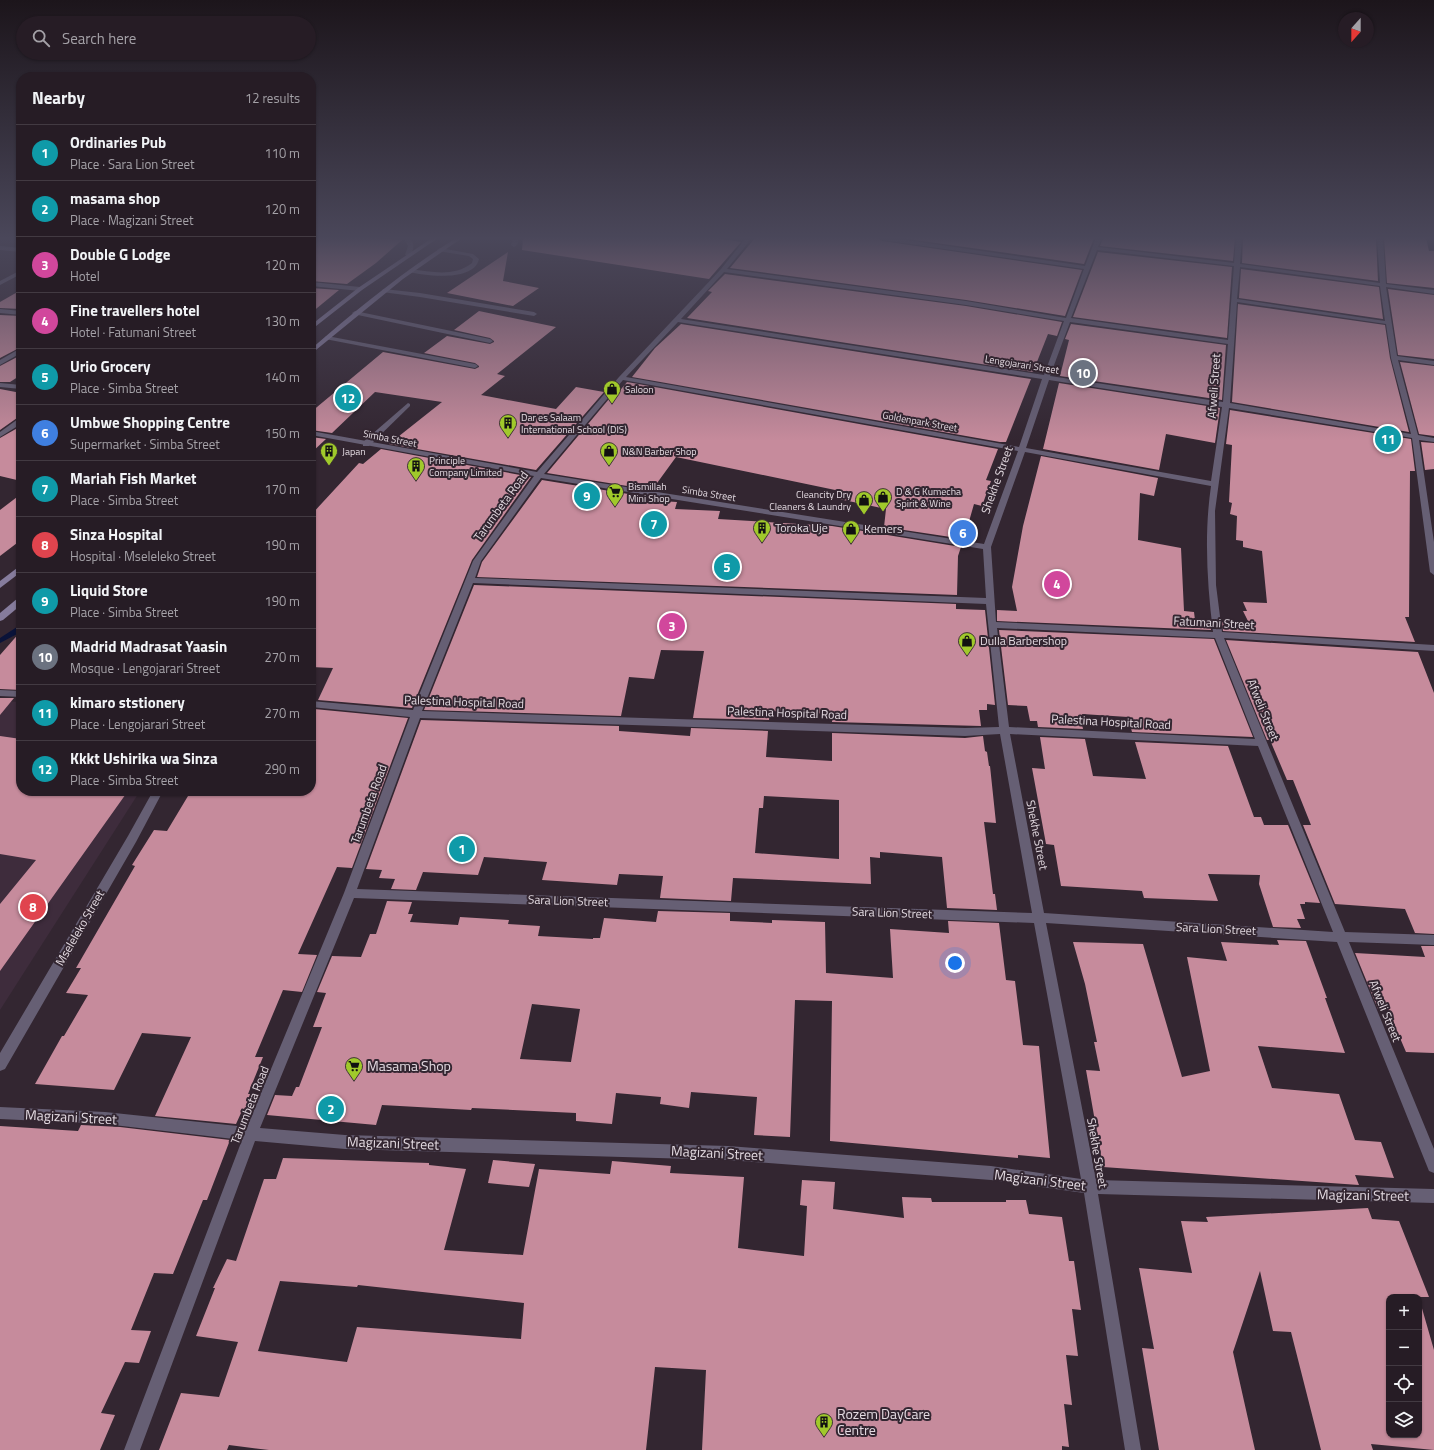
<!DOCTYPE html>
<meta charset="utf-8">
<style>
:root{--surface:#261c25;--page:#2e252d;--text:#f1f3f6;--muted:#a4a1a7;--line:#423a42;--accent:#a0c92b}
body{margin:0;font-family:"Titillium Web",sans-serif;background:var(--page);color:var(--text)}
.controls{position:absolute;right:12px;bottom:12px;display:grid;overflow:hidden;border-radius:8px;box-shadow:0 1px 3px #0004}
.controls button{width:36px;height:36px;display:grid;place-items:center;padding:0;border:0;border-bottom:1px solid var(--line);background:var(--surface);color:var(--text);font:20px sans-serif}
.compass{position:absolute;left:1338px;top:12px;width:36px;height:36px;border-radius:50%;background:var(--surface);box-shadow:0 1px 3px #0004;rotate:201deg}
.you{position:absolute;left:955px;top:963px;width:14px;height:14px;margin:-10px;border:3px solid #fff;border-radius:50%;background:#1a73e8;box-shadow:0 0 0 6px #1a73e833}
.badge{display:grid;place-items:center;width:26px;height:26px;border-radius:50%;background:var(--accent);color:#fff;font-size:13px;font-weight:700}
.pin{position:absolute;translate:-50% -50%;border:2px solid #fff;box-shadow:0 1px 4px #0006}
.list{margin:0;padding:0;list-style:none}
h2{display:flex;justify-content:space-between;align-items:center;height:52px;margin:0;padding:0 16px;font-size:17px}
h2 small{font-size:13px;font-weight:400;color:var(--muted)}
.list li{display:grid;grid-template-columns:26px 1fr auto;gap:12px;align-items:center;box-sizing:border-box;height:56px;padding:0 16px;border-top:1px solid var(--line)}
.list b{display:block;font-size:15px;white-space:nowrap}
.list p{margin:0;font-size:13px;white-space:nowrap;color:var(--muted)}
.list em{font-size:13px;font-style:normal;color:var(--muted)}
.icon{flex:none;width:22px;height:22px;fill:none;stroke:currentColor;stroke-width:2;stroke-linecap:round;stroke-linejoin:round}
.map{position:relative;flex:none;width:1434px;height:1450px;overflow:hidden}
.search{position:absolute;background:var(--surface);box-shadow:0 1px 3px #0004;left:16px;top:16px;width:300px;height:44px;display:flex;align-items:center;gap:10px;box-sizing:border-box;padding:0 14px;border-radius:22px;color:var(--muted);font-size:15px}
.panel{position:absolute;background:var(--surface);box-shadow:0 1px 3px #0004;left:16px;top:72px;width:300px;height:724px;border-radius:16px}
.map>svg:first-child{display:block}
.built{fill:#3e2c3c}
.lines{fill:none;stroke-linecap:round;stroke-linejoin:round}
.stream{fill:#0a1339;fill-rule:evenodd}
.building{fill:#c68b9c;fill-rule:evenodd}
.service{fill:#665f74;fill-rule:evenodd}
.minor{fill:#665f74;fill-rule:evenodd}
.tertiary{fill:#665f74;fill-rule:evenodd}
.secondary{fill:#867c9d;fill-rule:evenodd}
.labels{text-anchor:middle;stroke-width:4;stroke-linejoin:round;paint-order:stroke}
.far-street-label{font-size:10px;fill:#e3dae1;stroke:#332631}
.far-poi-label{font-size:10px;fill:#e3dae1;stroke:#332631;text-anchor:start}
.street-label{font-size:12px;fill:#e3dae1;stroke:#332631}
.poi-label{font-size:12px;fill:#e3dae1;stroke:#332631;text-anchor:start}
.near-poi-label{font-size:14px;fill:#e3dae1;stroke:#332631;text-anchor:start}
.near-street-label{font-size:14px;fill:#e3dae1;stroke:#332631}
</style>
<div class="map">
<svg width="1434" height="1450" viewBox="0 0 1434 1450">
<rect width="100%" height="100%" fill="#332631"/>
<!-- built -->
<polygon class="built" points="0,701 21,702 21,791 140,791 0,1010"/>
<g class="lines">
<!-- stream -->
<polygon class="stream" points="17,627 21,627 21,632 0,643 0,638"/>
</g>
<!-- building -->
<g class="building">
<polygon points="311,238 375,238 402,240 376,263 347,284 311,281"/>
<polygon points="523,238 717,238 741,242 709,279 522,250"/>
<polygon points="755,238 878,238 882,241 1082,270 1065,316 966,300 730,268"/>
<polygon points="901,238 1094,238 1084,264"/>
<polygon points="1103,238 1235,238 1233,261 1100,246"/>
<polygon points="1243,238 1376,238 1378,281 1242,263"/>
<polygon points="1384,238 1426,238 1429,251 1434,251 1434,288 1387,283"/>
<polygon points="508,252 503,281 539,288 513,306 447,293"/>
<polygon points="1098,252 1232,267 1227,338 1073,317"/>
<polygon points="1241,269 1379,287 1383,319 1239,298"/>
<polygon points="725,274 966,306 1062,322 1057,336 1048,334 1033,372 687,318 712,292 708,291"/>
<polygon points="311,288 339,290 311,313"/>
<polygon points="1388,289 1434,295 1434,359 1398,355"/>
<polygon points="21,290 21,309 0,308 0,302"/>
<polygon points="1238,304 1385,325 1390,358 1409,432 1232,402"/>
<polygon points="479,311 556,327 497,374 505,376 481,395 556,409 576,387 604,392 536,470 389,444 442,402 375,392 332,433 311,430 311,412 383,352 475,369 479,367 479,366 475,363 424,353 447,336 490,344 494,342 494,341 490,338 454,330"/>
<polygon points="0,315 21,316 21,347 0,358"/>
<polygon points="681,324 1031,379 1006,442 1000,442 632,377 655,348"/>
<polygon points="1071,324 1226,345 1222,400 1060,376 1069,340 1065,339"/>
<polygon points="21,355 21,375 10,382 0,382 0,366"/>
<polygon points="1400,362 1434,366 1434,436 1419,434"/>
<polygon points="627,382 998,449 986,480 991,481 982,506 974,504 964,539 884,527 886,509 839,499 840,491 676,457 652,490 547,473 614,393 617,394"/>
<polygon points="1059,383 1220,408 1215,443 1166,434 1159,470 1043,449"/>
<polygon points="0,389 21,393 21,418 17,418 0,430"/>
<polygon points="1230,410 1411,439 1415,471 1410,471 1409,617 1405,617 1415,642 1223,631 1222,622 1249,623 1243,611 1247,611 1243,602 1267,603 1262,551 1243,547 1243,541 1236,540 1237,516 1230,514 1232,503 1229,502 1232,445 1226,444"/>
<polygon points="21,426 21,481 0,476 0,438"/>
<polygon points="311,437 326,439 311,453"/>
<polygon points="1421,442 1434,443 1434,469 1425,470"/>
<polygon points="381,449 531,477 472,560 412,708 318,700 333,668 311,667 311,515 359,463 363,464"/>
<polygon points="1041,456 1158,478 1154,496 1140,493 1138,540 1181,548 1184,611 1194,612 1195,620 1210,621 1211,630 997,621 997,610 1017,611 1012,587 1023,526"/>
<polygon points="542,480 647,497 645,500 677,502 675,509 720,511 718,519 832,526 961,547 958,556 957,595 477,577 482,562"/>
<polygon points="21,494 21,540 0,556 0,510"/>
<polygon points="474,585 956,604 956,609 985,610 995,705 987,704 987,710 979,710 981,726 832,722 832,714 770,711 769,720 693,718 704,651 661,650 654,679 629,677 621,716 424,710"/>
<polygon points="999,630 1214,639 1253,737 1132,732 1128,717 1082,714 1085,724 1082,724 1083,729 1038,727 1037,721 1030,721 1027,706 1008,705"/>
<polygon points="21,631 21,690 0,689 0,655"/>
<polygon points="1226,640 1418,652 1434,693 1434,934 1415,933 1405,909 1335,904 1303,825 1311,825 1293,780 1287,780 1270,740 1267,740"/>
<polygon points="0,698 14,698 0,715"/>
<polygon points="314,709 408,718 352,868 337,867 298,954 317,955 302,992 283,990 255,1057 263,1057 248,1094 259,1094 251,1114 241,1113 236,1124 155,1116 191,1037 142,1033 114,1090 35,1084 62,1036 64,1036 88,995 66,993 81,968 76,968 135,866 132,865 154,830 167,831 191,791 311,791 311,715"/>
<path d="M421,720L619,726V731L690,736L691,728L768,731L766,757L832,761V733L965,738L983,736L985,751L987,752L989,766H990L996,823L984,822L993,894H995L997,910L947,908L942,857L880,852V858L870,857L871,884L733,878L731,901L660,898L663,876L619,874L617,885L542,880L547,862L484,857L478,875L423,872L416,890L391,889L395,879L379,878L382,870L366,869ZM764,796L839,800V859L755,853L759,808H763Z"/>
<polygon points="0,736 21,739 21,791 128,791 0,971 0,904 36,860 0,854"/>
<polygon points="1040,737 1085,739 1093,776 1146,779 1135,742 1228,746 1254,817 1261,817 1264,825 1288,825 1320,903 1305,902 1305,904 1300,904 1305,919 1297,919 1301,928 1273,927 1259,884 1260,875 1208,874 1218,901 1144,898 1142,891 1061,886 1054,845 1046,844 1032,768 1045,769"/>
<path d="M387,901L412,902L408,914H413L410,922L458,925L460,917L509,920L508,924L540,926L538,936L593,939V938H600L604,918L656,922L658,911L730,913V921L772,923V920L825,922L826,973L893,978L890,929L949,933L948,921L999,923L1006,980L1015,981L1023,1045L1039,1046L1050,1158L1018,1155V1158L830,1141L832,1001L795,1000L790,1137L754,1135L757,1097L691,1092L689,1108L660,1104L661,1097L616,1093L612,1124L576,1121V1113L472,1108L471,1110L382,1105L376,1125L267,1115L275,1095L292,1096L296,1087H299L322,1027H313L326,993L317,992L332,956L361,957L370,934H376ZM532,1004L580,1009L571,1062L520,1059Z"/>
<polygon points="1277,940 1306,941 1327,998 1325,998 1345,1053 1258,1046 1272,1088 1339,1094 1355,1140 1381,1142 1394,1178 1355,1175 1359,1185 1103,1167 1086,1070 1100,1071 1094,1042 1097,1042 1085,984 1073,942 1143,944 1182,1077 1210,1071 1187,957 1227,961 1221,942 1279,945"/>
<polygon points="1421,946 1434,946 1434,1053 1406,1052 1388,1010 1378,1009 1355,953 1425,957"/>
<polygon points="81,1125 120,1127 230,1140 207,1200 203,1200 173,1274 154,1273 131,1330 151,1331 139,1363 125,1362 101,1413 115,1415 100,1450 0,1450 0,1126 78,1131"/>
<path d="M283,1158L429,1163V1165L466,1169L444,1250L523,1255L539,1169L610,1174L612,1161L671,1166L670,1173L744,1177L738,1248L804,1256L807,1206L800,1205L802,1180L835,1182L833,1209L904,1218L902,1197L931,1198L932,1202H1006V1200H1026L1029,1214L1062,1217L1069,1261H1074L1081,1310L1072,1309L1078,1356L1066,1355L1072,1405L1064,1404L1069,1447L1062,1446V1450H702L706,1370L655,1367L646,1450H269L229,1445L227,1450H159L181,1393L219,1397L238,1342L196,1336L215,1288H213L227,1259L236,1261L264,1179H276ZM280,1281L357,1287L358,1285L524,1303L521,1339L357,1327L347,1362L258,1351Z"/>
<polygon points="493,1160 535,1164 529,1187 488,1183"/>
<polygon points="1368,1208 1372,1219 1399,1221 1429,1297 1389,1297 1389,1435 1419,1435 1419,1298 1434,1350 1434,1450 1371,1444 1373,1450 1321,1450 1291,1332 1273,1331 1260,1271 1233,1352 1255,1450 1159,1450 1142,1348 1154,1349 1139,1268 1192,1273 1181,1221 1208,1222 1206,1217"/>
</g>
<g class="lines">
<!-- service -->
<g class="service">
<polygon points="513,238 519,238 517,245 514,247 511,245"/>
<path d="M440,248L473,254L479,259C474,282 426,276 409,272V270L411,269C432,272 454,277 472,263L473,259L469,256L438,251L437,250Z"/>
<polygon points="384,289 420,293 534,312 537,314 534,316 420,297 382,292 382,290"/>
<polygon points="355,311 490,339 493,341 490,343 353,314 352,313"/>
<polygon points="21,348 21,353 0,365 0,360"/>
<polygon points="408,403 410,404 410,406 369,446 363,446 363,442"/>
</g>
<!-- minor -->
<g class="minor">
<path d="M746,238H752L727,269L966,301L1066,318L1084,269L882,240L879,238H892L1085,266L1096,238H1102L1098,247L1234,263L1236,238H1242L1240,264L1380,283L1377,238H1383L1386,284L1434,290V294L1386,287L1397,356L1434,361V365L1398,360L1418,435L1434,438V442L1419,440L1434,542V575L1430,572L1412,438L1229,408L1215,511L1216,585L1222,632L1434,645V651L1224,638L1345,932L1434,935V945L1349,942L1434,1149V1173L1429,1171L1427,1166L1337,942L1046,923L1096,1180L1434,1189V1203L1098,1194L1141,1450H1125L1084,1193L991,1180L728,1160L345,1149L255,1141L140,1450H124L242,1140L105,1124L0,1119V1107L105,1112L247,1127L344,893L410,717L311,707V701L413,710L473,561L534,476L311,435V431L537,472L619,377L721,269ZM1097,250L1234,266L1228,340L1071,318ZM1240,267L1380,286L1385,321L1237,299ZM724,272L966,305L1064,321L1044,375L681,319ZM1237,302L1386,324L1391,358L1411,434L1230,403ZM678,322L1042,379L1019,447L626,377ZM1070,322L1228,344L1223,402L1050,376ZM623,380L1018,451L984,544L544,474ZM1049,380L1222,407L1211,481L1026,448ZM1025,452L1211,486C1204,534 1207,583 1213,632L996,622L991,547ZM541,478L983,549L986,598L475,578L481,561ZM473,583L986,604L999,727L965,728L422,711ZM997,628L1215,638L1255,739L1009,727ZM420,718L965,736L1000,734L1032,913L357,889ZM1010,734L1258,746L1333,932L1044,913ZM354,898L1034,923L1081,1179L991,1166L728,1146L345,1135L260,1128Z"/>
<polygon points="0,246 21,248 21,252 0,250"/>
<polygon points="21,270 21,274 0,285 0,281"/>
<polygon points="311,282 360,287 363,289 360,291 311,286"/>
<polygon points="0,309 21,311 21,315 0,313"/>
<polygon points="327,336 475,364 478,366 475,368 325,339 325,337"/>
<polygon points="0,383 21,385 21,389 0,387"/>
<polygon points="18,419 21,419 21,424 0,437 0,432"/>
<polygon points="0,690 21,691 21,697 0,696"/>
<polygon points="153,791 163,791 136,842 5,1069 0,1071 0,1053 128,836"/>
</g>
<!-- tertiary -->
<path class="tertiary" d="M404,238H410C415,245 414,249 410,256L405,255L408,246Z"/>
<!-- secondary -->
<g class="secondary">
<polygon points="432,238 438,238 362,290 311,330 311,325 358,288"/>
<path d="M456,238H462L403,279L311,354V349C357,309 404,271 456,238Z"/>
<polygon points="21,565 21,572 0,588 0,581"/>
<polygon points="21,597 21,605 3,620 0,621 0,613 18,598"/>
</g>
</g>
<!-- sky -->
<linearGradient id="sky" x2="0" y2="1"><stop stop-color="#1c151b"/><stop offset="0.54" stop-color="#4a475a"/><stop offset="1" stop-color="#4a475a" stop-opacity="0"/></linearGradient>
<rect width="1434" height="441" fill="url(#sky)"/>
<!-- icons -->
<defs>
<g id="shop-pin" transform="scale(0.9)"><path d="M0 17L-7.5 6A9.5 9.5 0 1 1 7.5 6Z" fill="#a0c92b" stroke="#332631"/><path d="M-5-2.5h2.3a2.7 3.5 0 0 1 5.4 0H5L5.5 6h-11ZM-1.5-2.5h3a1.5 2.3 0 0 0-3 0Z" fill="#111"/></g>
<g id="building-pin" transform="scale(0.9)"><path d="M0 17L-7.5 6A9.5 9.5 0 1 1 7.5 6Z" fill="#a0c92b" stroke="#332631"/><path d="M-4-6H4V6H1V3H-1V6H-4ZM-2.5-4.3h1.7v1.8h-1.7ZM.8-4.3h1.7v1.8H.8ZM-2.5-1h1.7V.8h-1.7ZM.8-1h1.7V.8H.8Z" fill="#111"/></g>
<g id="supermarket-pin" transform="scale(0.9)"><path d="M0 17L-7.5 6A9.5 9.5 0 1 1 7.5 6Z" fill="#a0c92b" stroke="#332631"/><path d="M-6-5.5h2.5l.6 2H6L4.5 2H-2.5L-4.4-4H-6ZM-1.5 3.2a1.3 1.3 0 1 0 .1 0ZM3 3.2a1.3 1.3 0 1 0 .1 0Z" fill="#111"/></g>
</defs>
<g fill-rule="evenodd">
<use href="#shop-pin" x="612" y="389"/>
<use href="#building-pin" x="508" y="423"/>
<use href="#building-pin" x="329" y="451"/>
<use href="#shop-pin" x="609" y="451"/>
<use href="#building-pin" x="416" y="466"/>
<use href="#supermarket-pin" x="615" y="492"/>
<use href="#shop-pin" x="883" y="497"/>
<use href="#shop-pin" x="864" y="500"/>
<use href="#building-pin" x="762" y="528"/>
<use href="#shop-pin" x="851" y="529"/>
<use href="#shop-pin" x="967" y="641"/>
<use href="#supermarket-pin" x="354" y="1066"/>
<use href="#building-pin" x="824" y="1422"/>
</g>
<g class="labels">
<!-- far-street labels -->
<g class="far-street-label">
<text transform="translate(1022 364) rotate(9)" y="4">Lengojarari Street</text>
<text transform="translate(920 421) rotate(10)" y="4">Goldenpark Street</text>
<text transform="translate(390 438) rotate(11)" y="4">Simba Street</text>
<text transform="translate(709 493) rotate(9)" y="4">Simba Street</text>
</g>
<!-- far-poi labels -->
<g class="far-poi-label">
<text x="625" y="393">Saloon</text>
<text x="521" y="421">Dar es Salaam<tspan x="521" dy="12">International School (DIS)</tspan></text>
<text x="342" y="455">Japan</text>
<text x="622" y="455">N&amp;N Barber Shop</text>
<text x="429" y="464">Principle<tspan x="429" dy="12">Company Limited</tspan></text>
<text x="628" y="490">Bismillah<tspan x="628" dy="12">Mini Shop</tspan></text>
<text x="896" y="495">D &amp; G Kumecha<tspan x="896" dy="12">Spirit &amp; Wine</tspan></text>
<text x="851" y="498" text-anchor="end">Cleancity Dry<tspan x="851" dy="12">Cleaners &amp; Laundry</tspan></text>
</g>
<!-- street labels -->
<g class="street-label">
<text transform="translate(1214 386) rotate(-86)" y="4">Afweli Street</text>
<text transform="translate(997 480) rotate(-70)" y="4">Shekhe Street</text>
<text transform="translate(501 506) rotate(-54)" y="4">Tarumbeta Road</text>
<text transform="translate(1214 623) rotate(3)" y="4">Fatumani Street</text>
<text transform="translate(464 702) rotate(2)" y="4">Palestina Hospital Road</text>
<text transform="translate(1263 710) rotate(68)" y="4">Afweli Street</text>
<text transform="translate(787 713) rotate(2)" y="4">Palestina Hospital Road</text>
<text transform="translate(1111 722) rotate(3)" y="4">Palestina Hospital Road</text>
<text transform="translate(369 804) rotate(-70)" y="4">Tarumbeta Road</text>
<text transform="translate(1037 835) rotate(79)" y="4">Shekhe Street</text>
<text transform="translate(568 901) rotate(2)" y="4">Sara Lion Street</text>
<text transform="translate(892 913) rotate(2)" y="4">Sara Lion Street</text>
<text transform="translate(80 928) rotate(-60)" y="4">Mseleleko Street</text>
<text transform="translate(1216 929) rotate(3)" y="4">Sara Lion Street</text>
<text transform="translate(1385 1011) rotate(68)" y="4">Afweli Street</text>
<text transform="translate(250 1105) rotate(-68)" y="4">Tarumbeta Road</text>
<text transform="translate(1097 1153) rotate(80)" y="4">Shekhe Street</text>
</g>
<!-- poi labels -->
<g class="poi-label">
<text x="775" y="532">Toroka Uje</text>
<text x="864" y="533">Kemers</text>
<text x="980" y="645">Dulla Barbershop</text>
</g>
<!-- near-poi labels -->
<g class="near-poi-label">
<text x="367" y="1071">Masama Shop</text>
<text x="837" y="1419">Rozem DayCare<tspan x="837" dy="16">Centre</tspan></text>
</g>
<!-- near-street labels -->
<g class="near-street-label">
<text transform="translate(71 1117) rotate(3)" y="5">Magizani Street</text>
<text transform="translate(393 1143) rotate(2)" y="5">Magizani Street</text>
<text transform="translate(717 1153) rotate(3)" y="5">Magizani Street</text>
<text transform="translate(1040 1180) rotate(7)" y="5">Magizani Street</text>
<text transform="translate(1363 1195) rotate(1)" y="5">Magizani Street</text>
</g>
</g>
</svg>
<div class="controls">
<button>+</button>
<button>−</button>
<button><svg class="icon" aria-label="locate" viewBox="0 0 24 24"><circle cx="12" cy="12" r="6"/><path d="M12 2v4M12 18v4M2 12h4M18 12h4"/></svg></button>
<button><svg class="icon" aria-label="layers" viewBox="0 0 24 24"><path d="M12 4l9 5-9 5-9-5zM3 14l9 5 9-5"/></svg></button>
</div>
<svg class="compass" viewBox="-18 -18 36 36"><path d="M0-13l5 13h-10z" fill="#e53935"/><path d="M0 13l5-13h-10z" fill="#a4a1a7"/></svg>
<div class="you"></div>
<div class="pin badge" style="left:462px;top:849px;background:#0f9aa8">1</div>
<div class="pin badge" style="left:331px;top:1109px;background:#0f9aa8">2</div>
<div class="pin badge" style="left:672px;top:626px;background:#d1479c">3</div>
<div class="pin badge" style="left:1057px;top:584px;background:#d1479c">4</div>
<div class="pin badge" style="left:727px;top:567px;background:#0f9aa8">5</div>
<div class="pin badge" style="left:963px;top:533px;background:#3f7fe0">6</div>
<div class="pin badge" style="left:654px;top:524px;background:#0f9aa8">7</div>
<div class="pin badge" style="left:33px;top:907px;background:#e0444e">8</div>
<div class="pin badge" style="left:587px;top:496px;background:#0f9aa8">9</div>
<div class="pin badge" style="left:1083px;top:373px;background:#6b7280">10</div>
<div class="pin badge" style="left:1388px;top:439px;background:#0f9aa8">11</div>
<div class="pin badge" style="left:348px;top:398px;background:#0f9aa8">12</div>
<div class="search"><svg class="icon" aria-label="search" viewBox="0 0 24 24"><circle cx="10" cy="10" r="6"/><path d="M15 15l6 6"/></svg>Search here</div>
<section class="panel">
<h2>Nearby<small>12 results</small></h2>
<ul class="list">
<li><span class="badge" style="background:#0f9aa8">1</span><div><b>Ordinaries Pub</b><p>Place · Sara Lion Street</p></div><em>110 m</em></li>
<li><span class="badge" style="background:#0f9aa8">2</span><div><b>masama shop</b><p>Place · Magizani Street</p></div><em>120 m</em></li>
<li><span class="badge" style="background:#d1479c">3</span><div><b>Double G Lodge</b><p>Hotel</p></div><em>120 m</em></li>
<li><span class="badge" style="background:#d1479c">4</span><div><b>Fine travellers hotel</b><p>Hotel · Fatumani Street</p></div><em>130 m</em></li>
<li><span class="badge" style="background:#0f9aa8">5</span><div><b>Urio Grocery</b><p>Place · Simba Street</p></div><em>140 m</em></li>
<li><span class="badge" style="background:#3f7fe0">6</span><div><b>Umbwe Shopping Centre</b><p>Supermarket · Simba Street</p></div><em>150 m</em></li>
<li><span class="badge" style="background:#0f9aa8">7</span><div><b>Mariah Fish Market</b><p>Place · Simba Street</p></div><em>170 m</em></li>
<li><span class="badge" style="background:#e0444e">8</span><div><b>Sinza Hospital</b><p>Hospital · Mseleleko Street</p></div><em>190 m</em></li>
<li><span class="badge" style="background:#0f9aa8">9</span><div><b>Liquid Store</b><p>Place · Simba Street</p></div><em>190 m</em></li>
<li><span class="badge" style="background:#6b7280">10</span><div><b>Madrid Madrasat Yaasin</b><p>Mosque · Lengojarari Street</p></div><em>270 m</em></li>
<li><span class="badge" style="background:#0f9aa8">11</span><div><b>kimaro ststionery</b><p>Place · Lengojarari Street</p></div><em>270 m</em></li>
<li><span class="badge" style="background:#0f9aa8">12</span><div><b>Kkkt Ushirika wa Sinza</b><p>Place · Simba Street</p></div><em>290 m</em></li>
</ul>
</section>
</div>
